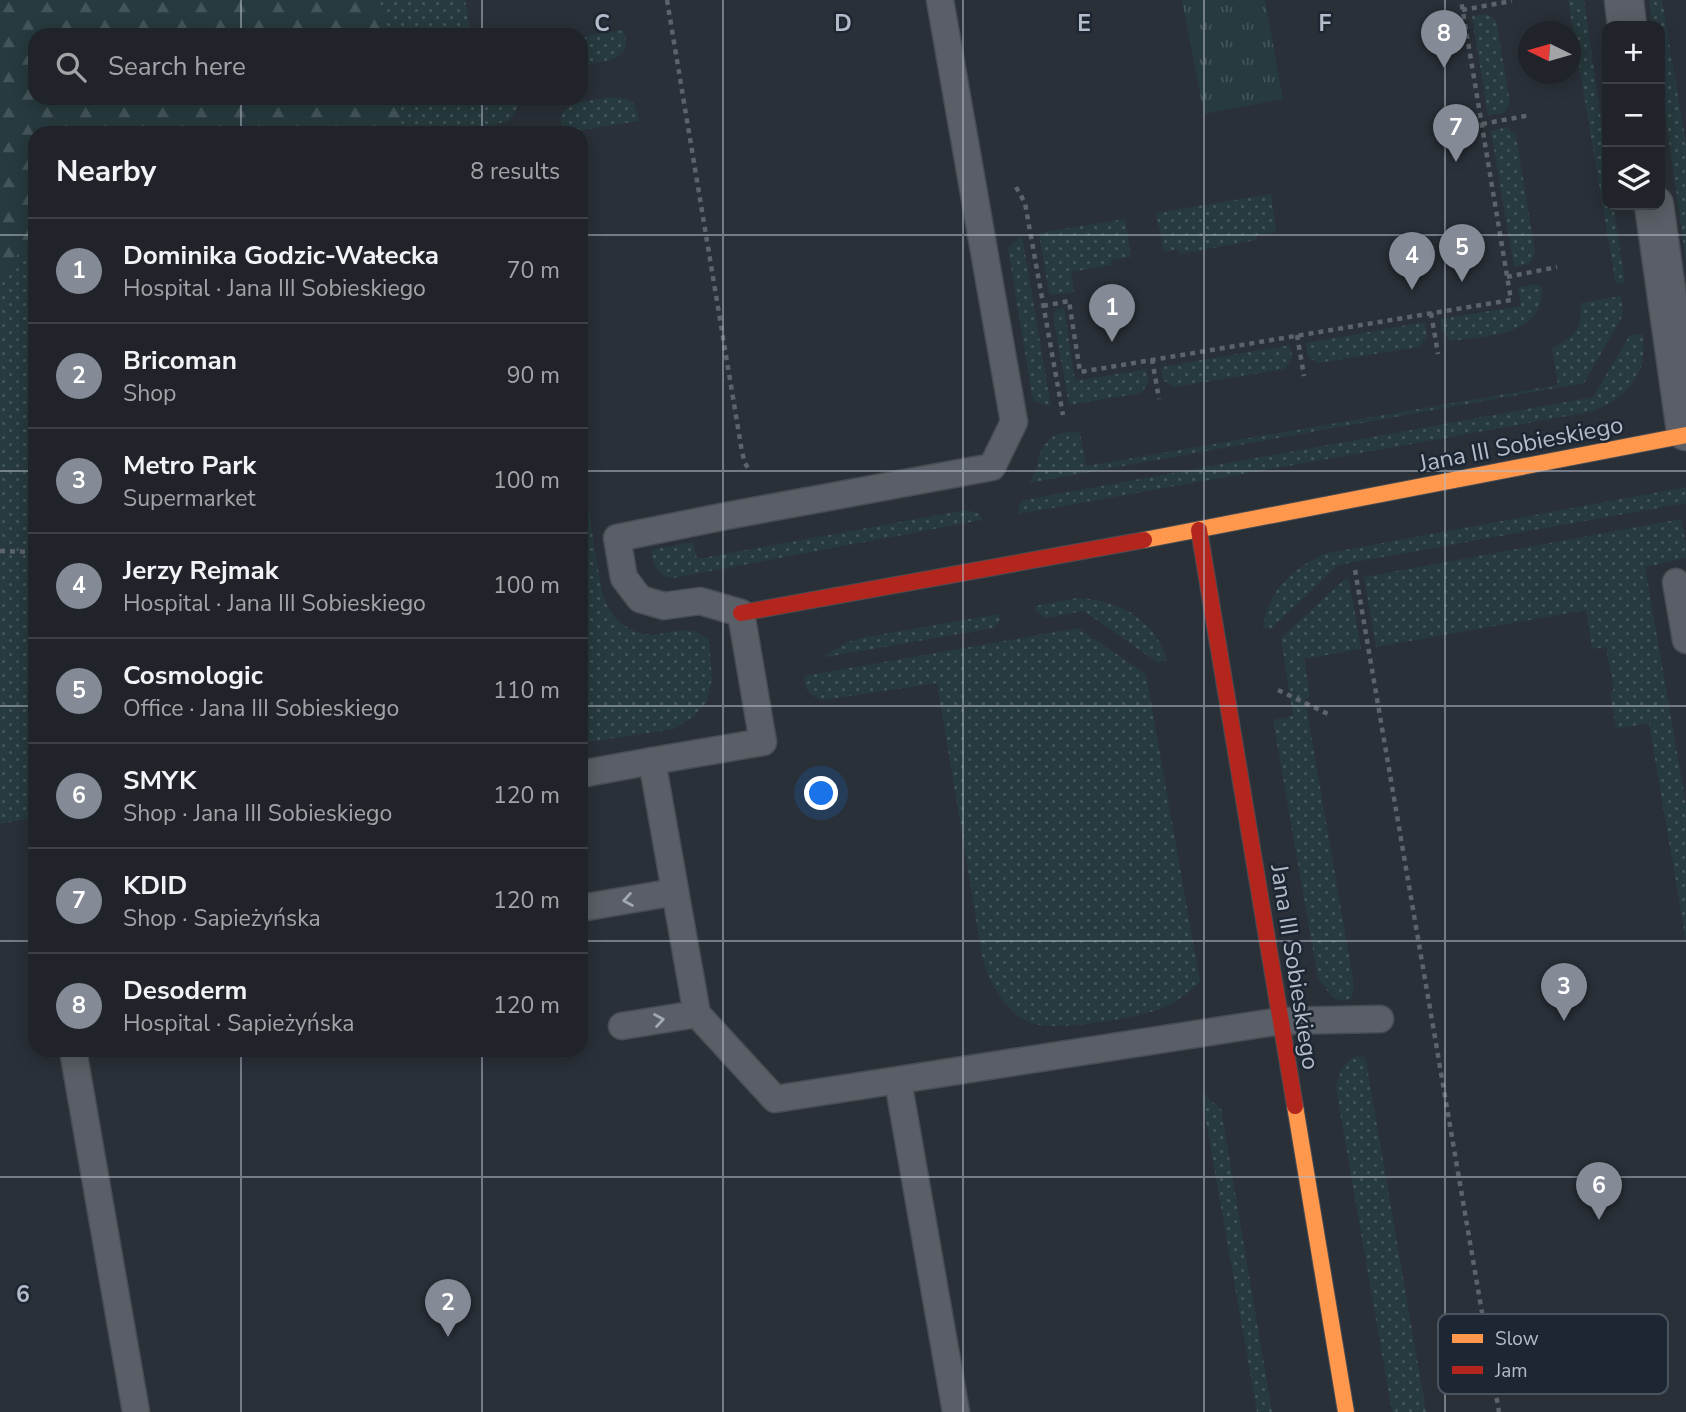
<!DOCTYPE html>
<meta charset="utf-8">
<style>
:root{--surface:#20242a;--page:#282c32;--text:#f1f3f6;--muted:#a2a4a8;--line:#3d4147;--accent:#848b96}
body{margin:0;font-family:"Nunito Sans",sans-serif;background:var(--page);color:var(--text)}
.controls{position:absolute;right:21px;top:21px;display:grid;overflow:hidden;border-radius:14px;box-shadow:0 4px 18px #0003}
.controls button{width:63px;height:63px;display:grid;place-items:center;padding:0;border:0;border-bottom:2px solid var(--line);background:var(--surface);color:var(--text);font:35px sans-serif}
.compass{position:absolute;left:1518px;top:21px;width:63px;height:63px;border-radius:50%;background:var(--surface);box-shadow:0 4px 18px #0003;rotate:275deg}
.you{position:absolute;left:822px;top:794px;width:24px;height:24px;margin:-18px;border:5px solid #fff;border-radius:50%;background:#1a73e8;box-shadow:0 0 0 10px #1a73e833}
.badge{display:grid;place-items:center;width:46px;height:46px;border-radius:50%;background:var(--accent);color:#fff;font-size:23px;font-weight:700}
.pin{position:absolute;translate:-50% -58px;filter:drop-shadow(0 2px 4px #0008)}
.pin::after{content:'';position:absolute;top:37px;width:24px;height:21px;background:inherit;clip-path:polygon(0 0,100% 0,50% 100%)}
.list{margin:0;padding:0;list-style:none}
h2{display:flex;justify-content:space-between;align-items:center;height:91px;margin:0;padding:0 28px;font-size:30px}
h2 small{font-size:23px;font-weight:400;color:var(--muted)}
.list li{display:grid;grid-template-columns:46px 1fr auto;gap:21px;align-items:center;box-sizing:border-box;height:105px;padding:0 28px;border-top:2px solid var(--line)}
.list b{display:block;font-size:26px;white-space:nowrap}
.list p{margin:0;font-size:23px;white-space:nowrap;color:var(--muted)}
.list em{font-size:23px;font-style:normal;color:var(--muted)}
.icon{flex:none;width:38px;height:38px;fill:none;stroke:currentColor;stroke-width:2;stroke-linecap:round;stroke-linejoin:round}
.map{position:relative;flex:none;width:1686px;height:1412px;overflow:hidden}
.search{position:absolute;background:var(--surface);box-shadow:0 4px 18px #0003;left:28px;top:28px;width:560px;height:77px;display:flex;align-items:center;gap:18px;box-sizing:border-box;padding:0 24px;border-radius:21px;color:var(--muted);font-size:26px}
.panel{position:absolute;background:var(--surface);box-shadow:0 4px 18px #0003;left:28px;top:126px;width:560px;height:931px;border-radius:21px}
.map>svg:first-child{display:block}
.grass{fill:url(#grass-dots)}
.forest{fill:url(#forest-firs)}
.park{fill:url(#park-tufts)}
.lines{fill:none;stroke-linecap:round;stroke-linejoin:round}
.lane-casing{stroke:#484c53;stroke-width:29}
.street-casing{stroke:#484c53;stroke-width:41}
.slow-casing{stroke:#484c53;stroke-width:18}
.jam-casing{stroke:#484c53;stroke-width:18}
.path{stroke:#5d636a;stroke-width:4.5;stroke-dasharray:5 5;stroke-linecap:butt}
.lane{stroke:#5a5e66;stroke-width:26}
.street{stroke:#5a5e66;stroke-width:38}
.slow{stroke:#ff974d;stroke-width:16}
.jam{stroke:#b3261e;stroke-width:16}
.oneway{stroke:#a2a9b5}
.grid{fill:none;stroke:#b4bcc9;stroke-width:2;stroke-opacity:0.55}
.labels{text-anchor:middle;stroke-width:5;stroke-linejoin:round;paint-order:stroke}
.street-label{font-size:24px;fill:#b4bcc9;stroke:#1d2633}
.key{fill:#1d2633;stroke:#4a5360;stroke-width:2}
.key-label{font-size:19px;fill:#b4bcc9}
.grid-label{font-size:23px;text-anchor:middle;font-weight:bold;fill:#b4bcc9;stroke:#1d2633;stroke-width:5;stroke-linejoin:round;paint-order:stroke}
</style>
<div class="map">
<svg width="1686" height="1412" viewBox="0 0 1686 1412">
<defs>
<pattern id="grass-dots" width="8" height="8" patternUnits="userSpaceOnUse" patternTransform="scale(1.75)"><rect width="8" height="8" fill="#273a3e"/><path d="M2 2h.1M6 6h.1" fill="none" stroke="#445559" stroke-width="1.8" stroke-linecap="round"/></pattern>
<pattern id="forest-firs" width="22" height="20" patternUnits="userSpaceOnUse" patternTransform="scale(1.75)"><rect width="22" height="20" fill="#273a3e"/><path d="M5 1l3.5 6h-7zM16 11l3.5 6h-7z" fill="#445559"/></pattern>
<pattern id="park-tufts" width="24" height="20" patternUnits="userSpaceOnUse" patternTransform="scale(1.75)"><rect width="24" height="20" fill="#273a3e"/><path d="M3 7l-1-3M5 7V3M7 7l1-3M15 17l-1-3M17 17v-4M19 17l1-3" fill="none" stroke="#445559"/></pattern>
</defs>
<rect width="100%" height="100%" fill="#2a3038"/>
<!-- grass -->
<g class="grass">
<path d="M0,0H465L471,35H35V98H519C517,120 507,122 488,126V133H35V817L0,824Z"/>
<polygon points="1568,0 1584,0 1607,162 1607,205 1613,205 1625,282 1616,284"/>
<polygon points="1649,0 1662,0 1686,143 1686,260 1660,77 1660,26 1652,26"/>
<polygon points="1487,14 1496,20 1510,103 1504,113 1488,115 1472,16"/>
<path d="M623,30C637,61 601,62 581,65V37Z"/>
<path d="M613,97L627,99L634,103L639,121L564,133C550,101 592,100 613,97Z"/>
<polygon points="1507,127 1516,135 1535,253 1529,264 1514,267 1491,131"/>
<polygon points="1271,194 1276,232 1256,236 1256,240 1180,254 1178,249 1164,252 1156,213"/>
<polygon points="1125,219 1131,257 1111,260 1112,265 1071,272 1074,292 1054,295 1049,293 1039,233"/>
<polygon points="1022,236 1051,407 1033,401 1008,248"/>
<path d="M1536,284L1542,287C1545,336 1486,336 1451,341L1442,332L1440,319L1521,306L1518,287Z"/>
<path d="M1621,296L1623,315L1584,383L1029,483C1031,478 1035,473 1037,467C1039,456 1035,467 1039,456C1046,436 1060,429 1080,433L1086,466L1558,385L1552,348C1574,337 1582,330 1581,303Z"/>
<polygon points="1064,308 1075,381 1146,369 1149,382 1141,393 1069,405 1053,316 1056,310"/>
<polygon points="1425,322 1427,336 1419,347 1318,363 1308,357 1306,343"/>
<path d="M1643,334C1643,343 1644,354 1642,363C1636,388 1613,404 1590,412L1019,514L1018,507L1024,500L1593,397L1630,335Z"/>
<polygon points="1290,345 1292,358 1285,369 1174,387 1163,380 1161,367"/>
<path d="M1686,487V503L1338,565L1272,628L1263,629C1264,622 1265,615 1268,608C1277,582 1300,566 1323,554Z"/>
<path d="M581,488L587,498C590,518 593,538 596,557C601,584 602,613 628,628C638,633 646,636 658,634C680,631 691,625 709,640L712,679L707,701L694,716L674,729L581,743Z"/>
<path d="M966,510L980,514L982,520L673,578C656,577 654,565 651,550L693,542L697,559Z"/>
<polygon points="1681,519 1686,544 1686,558 1645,567 1686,804 1686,941 1649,723 1616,729 1610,691 1614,690 1606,647 1592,649 1586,610 1376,647 1364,577"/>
<path d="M1345,579H1349L1361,649L1304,659L1310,696L1305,699L1354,985L1351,999C1334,1004 1327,990 1318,978L1273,720L1293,716L1281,638Z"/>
<path d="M1077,598C1119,600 1154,618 1167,660L1158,663L1084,611L1045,618L1036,611L1035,606Z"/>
<polygon points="998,614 1000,620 994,628 820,658 848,642 861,638"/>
<path d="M1078,628L1146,674L1200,982C1189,992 1178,1001 1165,1007C1141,1018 1055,1032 1031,1023C1006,1013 991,985 983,961L937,683L823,700C810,697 804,690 804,676Z"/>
<path d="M1357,1056L1364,1057L1366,1061L1426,1412H1392L1336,1088C1340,1074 1342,1062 1357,1056Z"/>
<polygon points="1201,1092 1221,1109 1272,1412 1257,1412"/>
</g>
<!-- forest -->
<polygon class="forest" points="0,0 380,0 386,35 35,35 35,98 397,98 403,133 35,133 35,246 19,252 0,288"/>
<!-- park -->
<polygon class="park" points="1182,0 1265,0 1283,99 1204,114"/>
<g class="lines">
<!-- lane casing -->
<g class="lane-casing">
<g id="lane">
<polyline points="940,0 1014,422 992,467 726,516 617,538 624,578 640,599 664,606 700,601 741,613 763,742 652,761 697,1014 775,1099 1281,1021 1380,1019"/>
<polyline points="1676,582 1686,640"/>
<polyline points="581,774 652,761"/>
<polyline points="581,908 675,892"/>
<polyline points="622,1026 697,1014"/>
<polyline points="73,1050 136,1412"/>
<polyline points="898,1081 956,1412"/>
</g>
</g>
<!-- street casing -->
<g class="street-casing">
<g id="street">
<polyline points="1624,0 1627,26"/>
<polyline points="1654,205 1686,431"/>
</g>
</g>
<!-- slow casing -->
<g class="slow-casing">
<g id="slow">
<polyline points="1144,540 1686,435"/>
<polyline points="1295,1106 1346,1412"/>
</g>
</g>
<!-- jam casing -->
<g class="jam-casing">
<g id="jam">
<polyline points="1199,530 1295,1106"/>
<polyline points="741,613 1144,540"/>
</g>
</g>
<!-- path -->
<g class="path">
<polyline points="667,0 742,452 745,463 749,470"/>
<polyline points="1462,10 1512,1"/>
<polyline points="1482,124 1531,115"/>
<polyline points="1016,187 1025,203 1063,415"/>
<polyline points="1507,277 1557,267"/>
<polyline points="1043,306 1069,301 1080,372 1511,300 1461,0"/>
<polyline points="1431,313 1438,354"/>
<polyline points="1297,335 1304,376"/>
<polyline points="1152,359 1159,399"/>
<polyline points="0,551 35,552"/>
<polyline points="1355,570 1499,1412"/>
<polyline points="1278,690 1328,714"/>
</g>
<!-- lane -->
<use href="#lane" class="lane"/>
<!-- street -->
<use href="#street" class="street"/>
<!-- slow -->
<use href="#slow" class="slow"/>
<!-- jam -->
<use href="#jam" class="jam"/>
</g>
<!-- one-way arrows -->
<defs><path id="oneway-chevron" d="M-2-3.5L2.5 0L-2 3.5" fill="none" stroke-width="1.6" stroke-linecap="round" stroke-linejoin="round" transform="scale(1.75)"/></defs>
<g class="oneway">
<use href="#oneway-chevron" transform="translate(628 900) rotate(170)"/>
<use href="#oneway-chevron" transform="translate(659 1020) rotate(-9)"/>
</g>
<!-- grid -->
<path class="grid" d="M241,0V35M482,0V35M723,0V1412M963,0V1412M1204,0V1412M1445,0V1412M241,98V133M482,98V133M0,235H35M581,235H1686M0,471H35M581,471H1686M0,706H35M581,706H1686M0,941H35M581,941H1686M241,1050V1412M482,1050V1412M0,1177H1686"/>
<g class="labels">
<!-- street labels -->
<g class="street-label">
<text transform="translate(1521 444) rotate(-11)" y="8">Jana III Sobieskiego</text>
<text transform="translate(1295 967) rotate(81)" y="8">Jana III Sobieskiego</text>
</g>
</g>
<!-- legend -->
<rect x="1438" y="1314" width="230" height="80" rx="10" class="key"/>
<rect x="1452" y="1334" width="31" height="9" fill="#ff974d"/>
<rect x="1452" y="1366" width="31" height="8" fill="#b3261e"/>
<g class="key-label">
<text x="1495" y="1345">Slow</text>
<text x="1495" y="1377">Jam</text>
</g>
<g class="grid-label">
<text x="602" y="31">C</text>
<text x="843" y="31">D</text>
<text x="1084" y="31">E</text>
<text x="1325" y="31">F</text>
<text x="23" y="1302">6</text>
</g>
</svg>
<div class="controls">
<button>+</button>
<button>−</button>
<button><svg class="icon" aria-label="layers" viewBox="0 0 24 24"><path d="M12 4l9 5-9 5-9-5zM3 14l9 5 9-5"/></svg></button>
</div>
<svg class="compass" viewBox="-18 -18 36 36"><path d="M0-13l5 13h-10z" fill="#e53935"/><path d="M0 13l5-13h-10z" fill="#a2a4a8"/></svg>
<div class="you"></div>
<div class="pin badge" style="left:1112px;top:342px">1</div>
<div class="pin badge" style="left:448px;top:1337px">2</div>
<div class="pin badge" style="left:1564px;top:1021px">3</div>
<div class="pin badge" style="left:1412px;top:290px">4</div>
<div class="pin badge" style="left:1462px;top:282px">5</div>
<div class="pin badge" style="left:1599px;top:1220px">6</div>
<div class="pin badge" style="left:1456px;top:162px">7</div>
<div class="pin badge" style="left:1444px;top:68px">8</div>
<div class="search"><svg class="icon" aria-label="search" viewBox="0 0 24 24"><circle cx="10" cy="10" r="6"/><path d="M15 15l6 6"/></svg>Search here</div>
<section class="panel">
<h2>Nearby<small>8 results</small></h2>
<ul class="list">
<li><span class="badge">1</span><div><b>Dominika Godzic-Wałecka</b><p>Hospital · Jana III Sobieskiego</p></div><em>70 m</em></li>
<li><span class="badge">2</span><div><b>Bricoman</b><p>Shop</p></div><em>90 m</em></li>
<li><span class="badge">3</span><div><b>Metro Park</b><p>Supermarket</p></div><em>100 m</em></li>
<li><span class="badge">4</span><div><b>Jerzy Rejmak</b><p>Hospital · Jana III Sobieskiego</p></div><em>100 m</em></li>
<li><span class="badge">5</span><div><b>Cosmologic</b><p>Office · Jana III Sobieskiego</p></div><em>110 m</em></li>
<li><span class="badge">6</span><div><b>SMYK</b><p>Shop · Jana III Sobieskiego</p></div><em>120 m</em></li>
<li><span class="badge">7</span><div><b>KDID</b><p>Shop · Sapieżyńska</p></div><em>120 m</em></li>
<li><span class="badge">8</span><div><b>Desoderm</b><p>Hospital · Sapieżyńska</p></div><em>120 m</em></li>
</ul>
</section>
</div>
